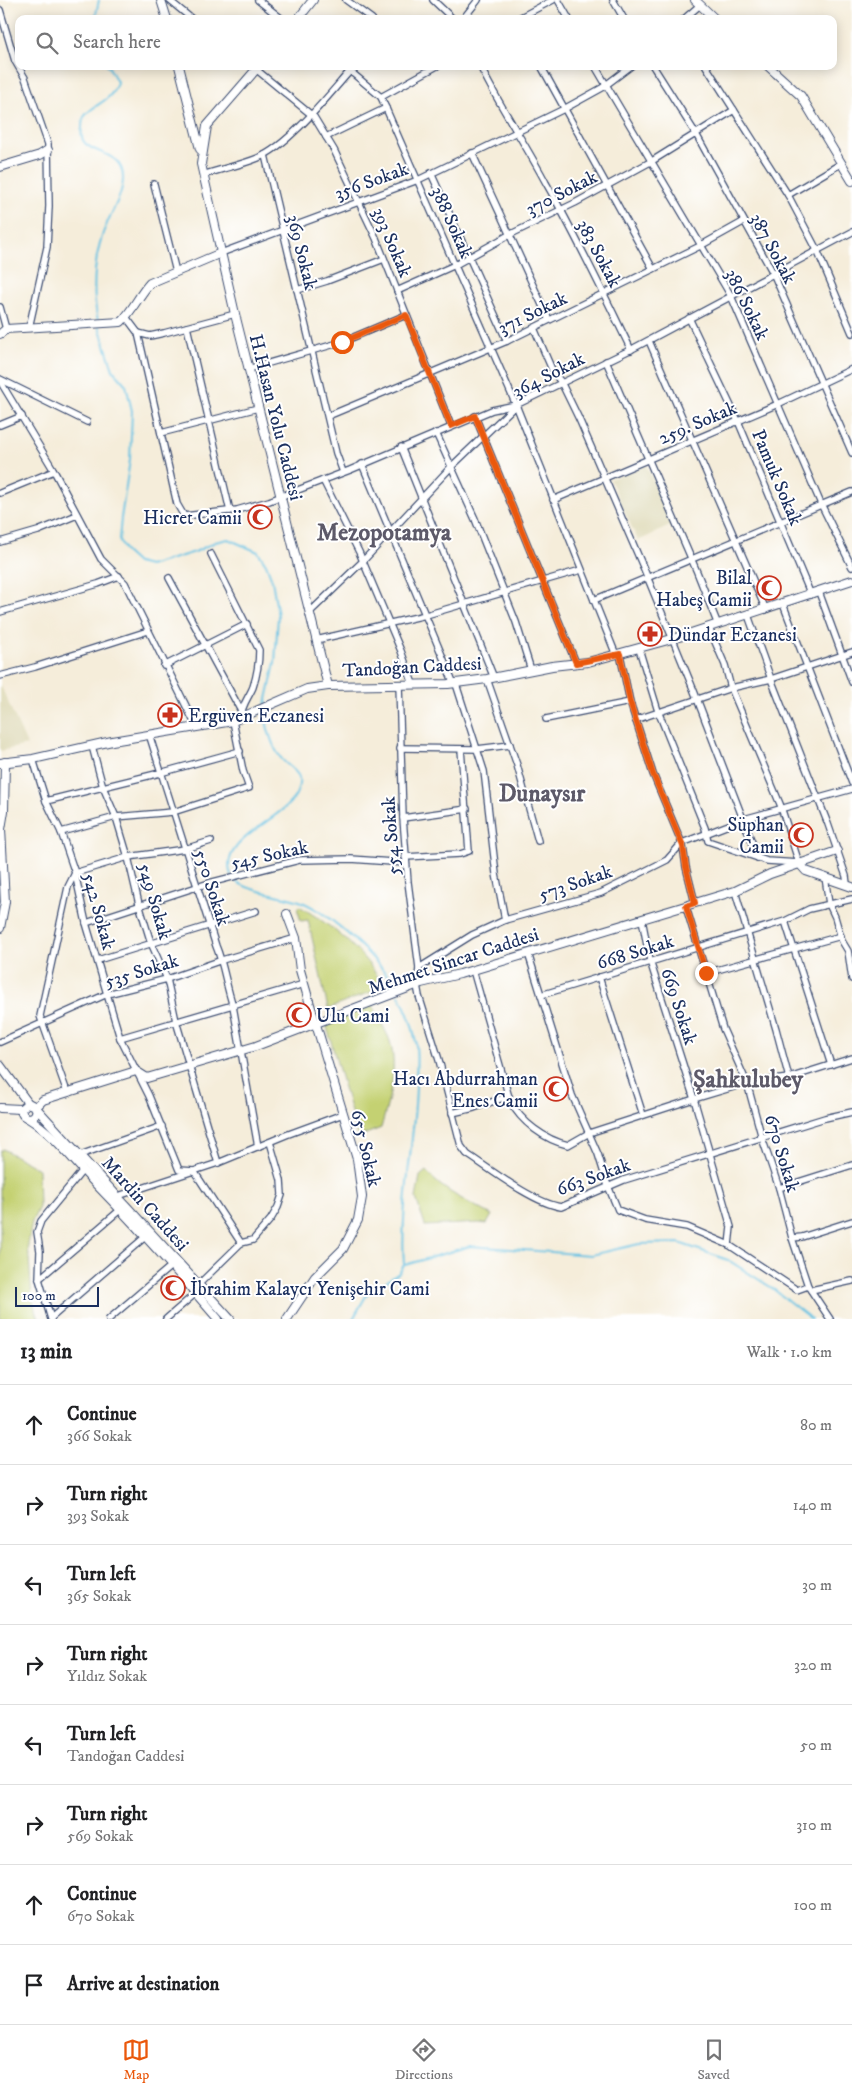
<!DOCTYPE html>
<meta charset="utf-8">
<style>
:root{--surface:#fff;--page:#f2f2f2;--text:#202124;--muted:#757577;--line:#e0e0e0;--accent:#ea580c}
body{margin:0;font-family:"IM FELL DW Pica",serif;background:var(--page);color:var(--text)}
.scale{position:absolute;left:15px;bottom:12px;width:84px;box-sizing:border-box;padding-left:5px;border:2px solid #1b2f5e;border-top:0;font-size:14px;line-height:18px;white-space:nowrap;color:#1b2f5e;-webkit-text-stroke:4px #fff;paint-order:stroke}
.stop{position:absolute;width:15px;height:15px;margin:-11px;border:4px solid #ea580c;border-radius:50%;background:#fff}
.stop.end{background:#ea580c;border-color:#fff;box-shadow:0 1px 5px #0008}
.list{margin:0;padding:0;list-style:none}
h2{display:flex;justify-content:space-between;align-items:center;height:65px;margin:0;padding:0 20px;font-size:21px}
h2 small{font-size:16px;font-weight:400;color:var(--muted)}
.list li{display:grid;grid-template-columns:32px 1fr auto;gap:15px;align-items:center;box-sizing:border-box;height:80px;padding:0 20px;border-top:1px solid var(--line)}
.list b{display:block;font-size:19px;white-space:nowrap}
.list p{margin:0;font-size:16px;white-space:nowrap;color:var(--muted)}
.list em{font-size:16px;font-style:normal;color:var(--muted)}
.icon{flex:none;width:28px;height:28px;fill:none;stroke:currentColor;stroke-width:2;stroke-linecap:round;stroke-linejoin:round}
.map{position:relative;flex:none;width:852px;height:1319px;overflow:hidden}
.search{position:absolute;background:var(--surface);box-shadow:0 2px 12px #0003;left:15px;right:15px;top:15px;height:55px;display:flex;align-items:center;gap:12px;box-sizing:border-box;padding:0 18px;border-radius:10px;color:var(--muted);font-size:19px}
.sheet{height:705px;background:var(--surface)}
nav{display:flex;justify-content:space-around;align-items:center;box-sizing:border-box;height:70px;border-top:1px solid var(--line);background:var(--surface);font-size:14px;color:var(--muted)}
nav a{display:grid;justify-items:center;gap:2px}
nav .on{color:var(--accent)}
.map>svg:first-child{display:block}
.built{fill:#e0dcbb}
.green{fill:#c4d172;stroke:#708068}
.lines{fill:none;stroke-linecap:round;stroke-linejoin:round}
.stream{stroke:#65c2e3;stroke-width:2}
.street-casing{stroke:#3c4c71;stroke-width:8}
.secondary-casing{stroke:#3c4c71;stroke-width:10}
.street{stroke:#fff;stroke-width:5.5}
.secondary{stroke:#fff;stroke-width:8}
.route{stroke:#ea580c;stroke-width:6}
.labels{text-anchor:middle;stroke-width:4;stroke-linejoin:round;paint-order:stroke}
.street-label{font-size:19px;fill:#1b2f5e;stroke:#fff}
.poi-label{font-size:19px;fill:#1b2f5e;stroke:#fff;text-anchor:end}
.district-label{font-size:24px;font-weight:bold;fill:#5d5a69;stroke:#fff}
</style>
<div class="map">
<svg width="852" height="1319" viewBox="0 0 852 1319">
<rect width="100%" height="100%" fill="#fff"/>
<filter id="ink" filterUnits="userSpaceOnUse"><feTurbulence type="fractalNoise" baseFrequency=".02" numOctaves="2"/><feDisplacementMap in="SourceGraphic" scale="10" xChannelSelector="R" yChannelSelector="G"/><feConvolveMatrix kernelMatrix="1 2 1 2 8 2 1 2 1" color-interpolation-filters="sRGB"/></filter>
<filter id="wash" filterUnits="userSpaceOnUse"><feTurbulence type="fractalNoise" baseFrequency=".0096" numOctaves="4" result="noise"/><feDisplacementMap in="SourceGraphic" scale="20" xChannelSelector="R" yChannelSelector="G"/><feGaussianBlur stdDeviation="1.12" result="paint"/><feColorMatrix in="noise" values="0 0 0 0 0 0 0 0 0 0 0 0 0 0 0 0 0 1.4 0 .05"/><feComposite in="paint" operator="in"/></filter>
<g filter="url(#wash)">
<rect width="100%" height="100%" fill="#f5edda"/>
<!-- built -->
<g class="built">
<polygon points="646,465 672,525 638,541 610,479"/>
<polygon points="0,684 27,745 0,751"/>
</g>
<!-- green -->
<g class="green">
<path d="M299,906C333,926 365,952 384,987L328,1009L308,920L301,921L297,908Z"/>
<path d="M372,1004C376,1015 383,1025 388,1036C400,1065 389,1099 381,1128L358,1137L326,1024Z"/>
<polygon points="3,1149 38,1169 39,1207 32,1222 28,1244 32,1299 39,1319 0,1319 0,1151"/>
<path d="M426,1171C442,1191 470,1203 492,1215L487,1224L479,1223L425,1226L416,1198L420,1176Z"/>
</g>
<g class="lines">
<!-- stream -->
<g class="stream">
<polyline points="95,19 99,0"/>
<path d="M98,321C91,288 94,251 108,221C114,208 123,193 123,178C123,144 76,159 82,128C82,125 83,119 84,117C93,103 112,103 117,82L109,67L107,66"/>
<polyline points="99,326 113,370 126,385 132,411 130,460 121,518 119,540 125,552 137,563 149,566 195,552 215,542 228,539 258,552 266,564 272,580 278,616 275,663 266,704"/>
<path d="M231,875C216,839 288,818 297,792C305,771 291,771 281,758C272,747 265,724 266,711"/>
<path d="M233,879C247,892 285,895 302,902C330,913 384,964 397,991"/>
<polyline points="405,1265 470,1246 591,1255 639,1244 679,1243 728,1260 772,1288 811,1319"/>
<path d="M353,1319L367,1294L399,1273L404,1265C400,1206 414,1147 416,1087C416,1071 418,1053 415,1038C412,1023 406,1008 399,995"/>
</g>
</g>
</g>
<g filter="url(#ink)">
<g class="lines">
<!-- street casing -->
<g class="street-casing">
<g id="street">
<polyline points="169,0 192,19"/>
<polyline points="258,0 282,19"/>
<polyline points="346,0 372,19"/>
<polyline points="433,0 453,19"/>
<polyline points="558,0 569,19"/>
<polyline points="613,0 624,19"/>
<polyline points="0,10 15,61 25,78 48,144 49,206 47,247 29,328"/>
<polyline points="463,19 478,0"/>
<polyline points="517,19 553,0"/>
<polyline points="684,19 700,5"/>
<polyline points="252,66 314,117 334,150 376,238 451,426"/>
<polyline points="344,66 381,97 516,405 616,655"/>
<path d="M480,66C500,107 525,143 546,183C577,237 604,294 631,350"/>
<polyline points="541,66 653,269"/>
<polyline points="595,66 731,296 821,504 852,567"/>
<polyline points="653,66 696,134 773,273 852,453"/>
<polyline points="706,66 788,195 817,250 852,333"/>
<polyline points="381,97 437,66"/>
<polyline points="326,137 386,108"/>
<polyline points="472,153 549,320"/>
<polyline points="265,155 336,453 343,472"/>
<polyline points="431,173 507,341"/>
<path d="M203,175C221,169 241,165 258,158C288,146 328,96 350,71"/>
<polyline points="154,184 176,272"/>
<polyline points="788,195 842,163"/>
<polyline points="221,253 418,180 564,109 602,88 631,66"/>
<polyline points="297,290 327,281 384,259"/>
<polyline points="397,291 455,265 509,235 575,203 652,161 734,110"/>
<polyline points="0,307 6,329"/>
<polyline points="126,317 138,333 177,504 184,516 237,510 269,501 350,470 492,410 516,405"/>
<polyline points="689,318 738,421 811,595"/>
<polyline points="187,327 230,511"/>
<polyline points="534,328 553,372 561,382 579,419 644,569 694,691 758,858"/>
<polyline points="138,333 150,336 164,333 235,314"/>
<polyline points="649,341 766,610"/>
<polyline points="606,361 697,572 718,625"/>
<polyline points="248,369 342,342 406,315"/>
<polyline points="0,379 87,422"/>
<polyline points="0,381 53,469 101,559 125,583 196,726"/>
<polyline points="328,416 507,341 700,246 743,222"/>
<polyline points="475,416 576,663"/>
<polyline points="0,425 22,416"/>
<polyline points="161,433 258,408"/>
<polyline points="436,433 475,519 516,622 531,670"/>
<polyline points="401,447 494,678"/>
<polyline points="362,464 454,684"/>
<polyline points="323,480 359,552 401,651 413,684"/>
<polyline points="0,493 54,471"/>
<polyline points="553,500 778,404 852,369"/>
<polyline points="0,542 38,531 77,515"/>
<path d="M211,554L259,650C259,663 257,675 253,687C249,697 241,706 241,717"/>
<polyline points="169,578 241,711"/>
<polyline points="819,592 852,682"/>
<polyline points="594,600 852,492"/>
<polyline points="783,604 852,783"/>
<polyline points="0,612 98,584 119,576"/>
<polyline points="309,613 363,561 451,467 516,405 634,348 852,232"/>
<polyline points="748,615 771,679 828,824 846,876 847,884"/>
<polyline points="316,640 426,615 581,570"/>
<polyline points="639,649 658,711 705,828 708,841 767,861 799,863 780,804 731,688 725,665 709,628"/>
<polyline points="620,654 630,702 653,774 683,846 686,867 695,903"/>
<polyline points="164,666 247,624"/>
<polyline points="0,676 35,667 148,631"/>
<polyline points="487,679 517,765 538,841"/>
<path d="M399,684L403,818L408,882L419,968L417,985L419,996L439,1060L461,1146L467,1154C491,1170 534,1203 561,1207L624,1180L825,1118L852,1112"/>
<polyline points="456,684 484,771 496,874 505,920"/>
<polyline points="546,719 630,702"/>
<polyline points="635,720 731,688 771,679 852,652"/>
<path d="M149,734L216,946C224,965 226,986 233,1006L258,1147"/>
<polyline points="92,746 103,787 116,817 128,857 139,904 151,943 167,979 176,1021 218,1163"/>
<polyline points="400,748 477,749 510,745"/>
<polyline points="33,759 46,801 61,832 75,873 86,923 120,1038 149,1096 179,1170 194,1171 241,1243"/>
<polyline points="46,801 160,773 240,751"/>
<polyline points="403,818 467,809"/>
<polyline points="61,832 116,817 173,812 249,788 243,771 233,721"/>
<polyline points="405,857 460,854 469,851 461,749"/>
<polyline points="825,877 829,904 835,917 842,941 848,951 852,979"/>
<polyline points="735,891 776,1029 789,1078"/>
<polyline points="686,907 723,1029 747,1083 762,1138 779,1188 792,1238 808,1286 830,1319"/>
<polyline points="642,919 650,961 694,1099 731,1227 729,1245"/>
<polyline points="785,921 831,1065"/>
<polyline points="86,923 209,883 299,860 351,859 406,863"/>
<polyline points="528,953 572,1095 598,1154 608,1186 618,1210 645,1220 687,1227 729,1245 797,1290 808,1286"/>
<polyline points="98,960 256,911"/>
<polyline points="419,968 472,935 505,920 601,893 667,860 682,843 744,819 852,789"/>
<path d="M473,970L510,1101C521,1122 545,1140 568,1145L589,1133L694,1099L747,1083L789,1078L852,1058"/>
<polyline points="706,973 841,936"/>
<polyline points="599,977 643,1115"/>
<polyline points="541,995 785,921 809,909 852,899"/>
<polyline points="120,1038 304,984"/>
<polyline points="0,1042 107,994 167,979 222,960 296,938"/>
<polyline points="67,1092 40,1016 68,887 75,873 128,857 185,849 211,841"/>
<polyline points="452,1113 474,1108 509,1096"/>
<polyline points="80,1155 162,1126"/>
<polyline points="779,1188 852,1165"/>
<polyline points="118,1196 218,1163 286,1135 343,1114"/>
<polyline points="792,1238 802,1237 852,1221"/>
<polyline points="39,1279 120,1210"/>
<polyline points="198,1285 241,1243 253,1240 271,1219 278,1207 282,1195 281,1180 270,1142"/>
<polyline points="811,1290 852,1281"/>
<polyline points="51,1318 145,1237"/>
<polyline points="51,1319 39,1279 40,1251 37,1232 41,1221 83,1170"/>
<polyline points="109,1319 171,1266"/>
<polyline points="166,1319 196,1293"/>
</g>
</g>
<!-- secondary casing -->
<g class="secondary-casing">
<g id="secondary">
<polyline points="161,0 167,19"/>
<polyline points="695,0 715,19"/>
<polyline points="298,19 313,0"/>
<polyline points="179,66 200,149"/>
<polyline points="259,66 207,126 201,164 235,314 328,686"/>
<polyline points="768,66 801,96 852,181"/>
<polyline points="0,167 40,155 48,150"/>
<path d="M0,334L6,329L121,322C133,310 139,295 150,283L221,253"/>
<polyline points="0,763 33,759 112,741 233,721 307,689 328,686 448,684 487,679 552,666 588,662 679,637 852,580"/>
<polyline points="799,863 806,871 852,887"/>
<polyline points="287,914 296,938 300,970 311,1008 357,1159 362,1197 358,1220 343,1249 315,1277 287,1319"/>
<polyline points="0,928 5,902 1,829 4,811 5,762"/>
<polyline points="0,1065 28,1103 36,1107"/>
<path d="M28,1103L21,1109C22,1122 39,1120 36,1107"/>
<polyline points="36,1107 43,1100 136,1071 147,1078 256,1046 421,983 460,974 735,891 770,874 837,851"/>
<polyline points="0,1108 21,1109"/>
<polyline points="37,1109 230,1319"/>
<path d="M28,1118C54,1134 73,1160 94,1182C137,1226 178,1272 218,1319"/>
</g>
</g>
<!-- street -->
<use href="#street" class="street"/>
<!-- secondary -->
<use href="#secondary" class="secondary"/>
</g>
</g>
<g class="lines" filter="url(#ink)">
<!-- route -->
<polyline class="route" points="342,342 406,315 451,426 475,416 576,663 620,654 630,702 653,774 683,846 686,867 695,903 686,906 706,973"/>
</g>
<!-- icons -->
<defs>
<g id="mosque-ring" transform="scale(1.25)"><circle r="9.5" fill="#fff" stroke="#c8321e" stroke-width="1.5"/><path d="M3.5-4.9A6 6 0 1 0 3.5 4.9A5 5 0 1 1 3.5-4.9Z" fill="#c8321e"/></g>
<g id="pharmacy-ring" transform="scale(1.25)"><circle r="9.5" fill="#fff" stroke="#c8321e" stroke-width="1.5"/><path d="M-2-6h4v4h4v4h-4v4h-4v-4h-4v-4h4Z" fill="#c8321e"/></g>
</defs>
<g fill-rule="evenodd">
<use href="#mosque-ring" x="260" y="517"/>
<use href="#mosque-ring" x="769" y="588"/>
<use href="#pharmacy-ring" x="650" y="634"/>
<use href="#pharmacy-ring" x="170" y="715"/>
<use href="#mosque-ring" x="801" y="835"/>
<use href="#mosque-ring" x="299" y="1015"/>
<use href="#mosque-ring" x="556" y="1089"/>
<use href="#mosque-ring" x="173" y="1288"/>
</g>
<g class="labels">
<!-- street labels -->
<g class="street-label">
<text transform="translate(371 180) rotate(-20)" y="7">356 Sokak</text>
<text transform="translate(561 192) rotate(-27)" y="7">370 Sokak</text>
<text transform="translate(453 222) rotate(66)" y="7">388 Sokak</text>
<text transform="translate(393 242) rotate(67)" y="7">393 Sokak</text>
<text transform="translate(774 248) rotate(62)" y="7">387 Sokak</text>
<text transform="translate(303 252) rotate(76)" y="7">369 Sokak</text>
<text transform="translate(600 253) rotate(62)" y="7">383 Sokak</text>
<text transform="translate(748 304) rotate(64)" y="7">386 Sokak</text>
<text transform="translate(532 312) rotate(-26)" y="7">371 Sokak</text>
<text transform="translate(548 374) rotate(-27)" y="7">364 Sokak</text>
<text transform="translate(277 417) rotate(76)" y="7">H.Hasan Yolu Caddesi</text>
<text transform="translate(697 422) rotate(-23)" y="7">259. Sokak</text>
<text transform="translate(778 477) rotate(67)" y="7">Pamuk Sokak</text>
<text transform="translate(412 666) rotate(-3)" y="7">Tandoğan Caddesi</text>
<text transform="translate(390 836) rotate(-94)" y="7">554 Sokak</text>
<text transform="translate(269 854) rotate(-12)" y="7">545 Sokak</text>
<text transform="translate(575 882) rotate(-19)" y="7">573 Sokak</text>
<text transform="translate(213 887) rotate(72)" y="7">550 Sokak</text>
<text transform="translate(156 901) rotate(74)" y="7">549 Sokak</text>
<text transform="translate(100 911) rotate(75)" y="7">542 Sokak</text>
<text transform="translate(635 951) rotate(-17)" y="7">668 Sokak</text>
<text transform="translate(453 960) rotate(-18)" y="7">Mehmet Sincar Caddesi</text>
<text transform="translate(141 970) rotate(-17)" y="7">535 Sokak</text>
<text transform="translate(680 1006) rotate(72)" y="7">669 Sokak</text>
<text transform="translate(367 1148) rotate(77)" y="7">655 Sokak</text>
<text transform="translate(783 1153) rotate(73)" y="7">670 Sokak</text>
<text transform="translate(593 1176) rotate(-20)" y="7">663 Sokak</text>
<text transform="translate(146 1203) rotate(48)" y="7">Mardin Caddesi</text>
</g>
<!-- poi labels -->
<g class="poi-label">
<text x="242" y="524">Hicret Camii</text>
<text x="752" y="584">Bilal<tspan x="752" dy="22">Habeş Camii</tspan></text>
<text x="668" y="641" text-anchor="start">Dündar Eczanesi</text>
<text x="188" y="722" text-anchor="start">Ergüven Eczanesi</text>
<text x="784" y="831">Süphan<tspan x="784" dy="22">Camii</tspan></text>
<text x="316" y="1022" text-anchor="start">Ulu Cami</text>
<text x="538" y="1085">Hacı Abdurrahman<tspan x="538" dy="22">Enes Camii</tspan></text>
<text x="190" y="1295" text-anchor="start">İbrahim Kalaycı Yenişehir Cami</text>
</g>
<!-- district labels -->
<g class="district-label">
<text x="384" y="540">Mezopotamya</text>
<text x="542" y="801">Dunaysır</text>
<text x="748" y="1087">Şahkulubey</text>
</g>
</g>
</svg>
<div class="scale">100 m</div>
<div class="stop" style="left:342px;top:342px"></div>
<div class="stop end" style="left:706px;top:973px"></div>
<div class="search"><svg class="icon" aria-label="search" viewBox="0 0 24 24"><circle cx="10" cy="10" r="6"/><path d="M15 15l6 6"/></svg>Search here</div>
</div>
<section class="sheet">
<h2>13 min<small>Walk · 1.0 km</small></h2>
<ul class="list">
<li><svg class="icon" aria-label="ahead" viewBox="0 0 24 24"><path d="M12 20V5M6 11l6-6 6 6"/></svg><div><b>Continue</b><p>366 Sokak</p></div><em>80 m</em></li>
<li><svg class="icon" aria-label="right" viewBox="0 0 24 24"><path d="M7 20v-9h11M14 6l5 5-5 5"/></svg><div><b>Turn right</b><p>393 Sokak</p></div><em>140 m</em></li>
<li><svg class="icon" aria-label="left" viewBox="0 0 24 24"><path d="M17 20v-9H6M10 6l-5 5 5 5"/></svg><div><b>Turn left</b><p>365 Sokak</p></div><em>30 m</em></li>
<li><svg class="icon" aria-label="right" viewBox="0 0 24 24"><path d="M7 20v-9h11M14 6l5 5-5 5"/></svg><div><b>Turn right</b><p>Yıldız Sokak</p></div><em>320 m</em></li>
<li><svg class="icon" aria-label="left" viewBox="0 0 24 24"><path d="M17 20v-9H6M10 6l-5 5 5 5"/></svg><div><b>Turn left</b><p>Tandoğan Caddesi</p></div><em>50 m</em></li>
<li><svg class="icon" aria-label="right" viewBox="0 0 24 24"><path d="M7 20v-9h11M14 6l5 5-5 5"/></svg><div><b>Turn right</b><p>569 Sokak</p></div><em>310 m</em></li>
<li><svg class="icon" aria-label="ahead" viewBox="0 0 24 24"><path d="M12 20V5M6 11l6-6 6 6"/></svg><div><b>Continue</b><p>670 Sokak</p></div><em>100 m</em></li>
<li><svg class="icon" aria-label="arrive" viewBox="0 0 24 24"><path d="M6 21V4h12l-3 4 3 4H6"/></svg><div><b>Arrive at destination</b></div></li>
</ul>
</section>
<nav>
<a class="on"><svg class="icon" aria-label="map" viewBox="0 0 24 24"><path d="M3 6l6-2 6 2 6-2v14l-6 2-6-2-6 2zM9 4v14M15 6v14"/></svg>Map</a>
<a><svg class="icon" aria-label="directions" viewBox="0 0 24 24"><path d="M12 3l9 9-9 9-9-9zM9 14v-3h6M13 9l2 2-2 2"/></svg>Directions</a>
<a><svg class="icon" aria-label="saved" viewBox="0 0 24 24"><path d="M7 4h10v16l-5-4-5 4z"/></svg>Saved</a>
</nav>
